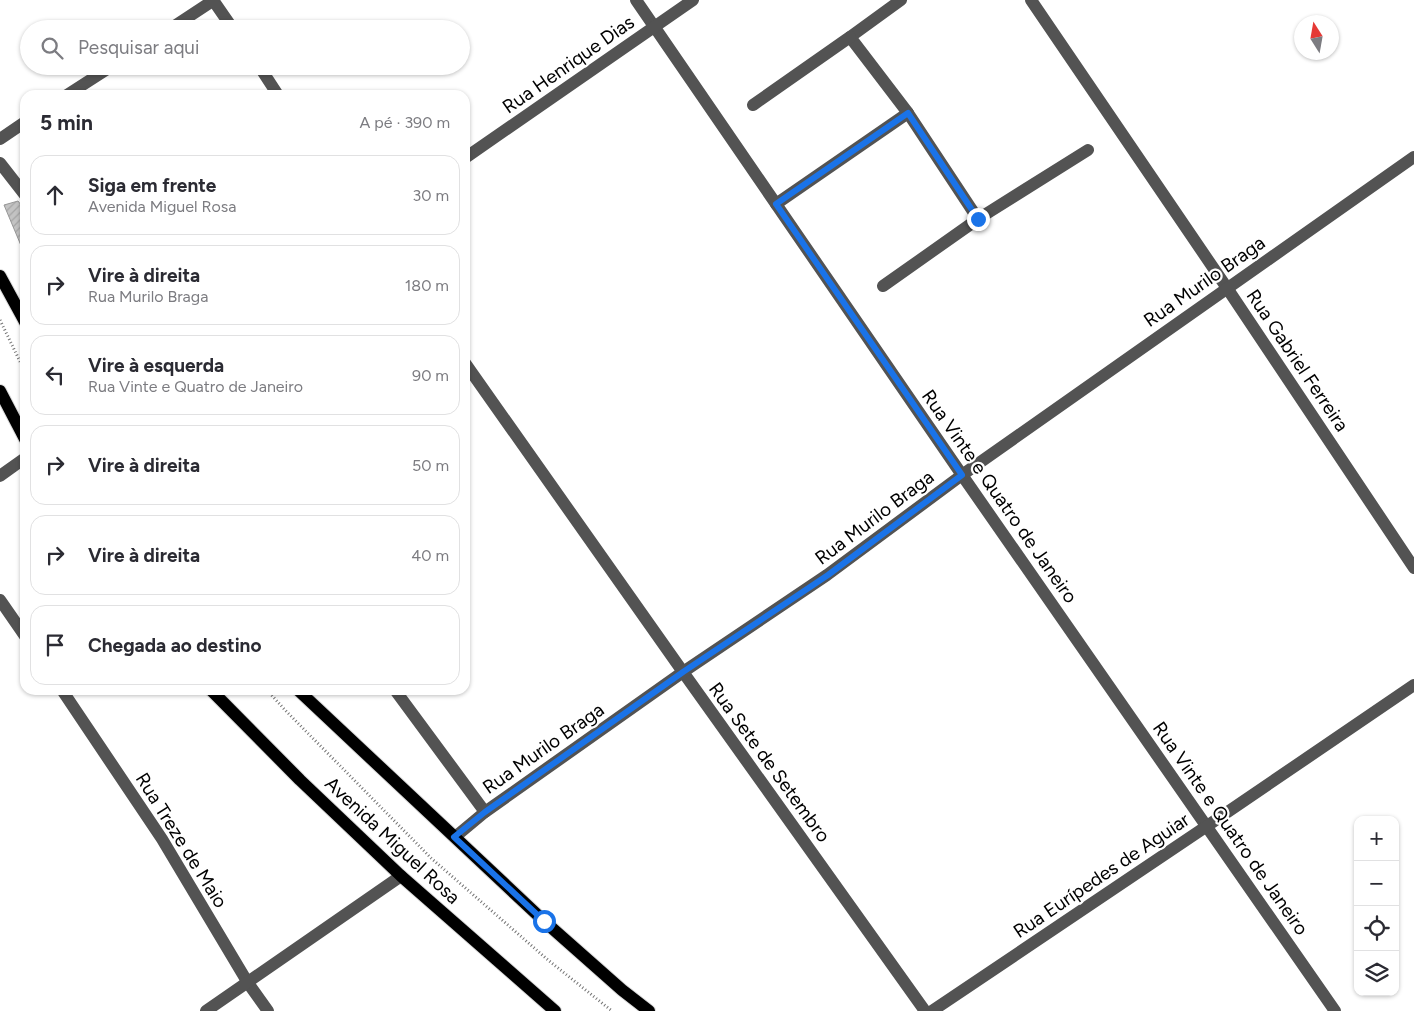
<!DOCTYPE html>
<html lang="pt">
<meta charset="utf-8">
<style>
:root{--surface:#fff;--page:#f7f7f7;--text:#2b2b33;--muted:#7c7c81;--line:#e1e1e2}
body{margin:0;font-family:Figtree,sans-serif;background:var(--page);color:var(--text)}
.controls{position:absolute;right:15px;bottom:15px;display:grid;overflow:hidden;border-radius:10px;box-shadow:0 1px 4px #0004}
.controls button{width:45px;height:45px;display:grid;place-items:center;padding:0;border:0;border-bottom:1px solid var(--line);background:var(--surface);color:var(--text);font:25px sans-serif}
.compass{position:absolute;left:1294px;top:15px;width:45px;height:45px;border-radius:50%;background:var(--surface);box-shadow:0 1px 4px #0004;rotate:349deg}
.stop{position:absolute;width:15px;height:15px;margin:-11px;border:4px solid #1a73e8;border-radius:50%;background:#fff}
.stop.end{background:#1a73e8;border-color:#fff;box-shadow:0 1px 5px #0008}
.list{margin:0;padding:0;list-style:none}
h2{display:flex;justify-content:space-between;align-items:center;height:65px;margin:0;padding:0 20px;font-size:21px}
h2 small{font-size:16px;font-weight:400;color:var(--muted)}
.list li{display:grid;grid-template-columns:32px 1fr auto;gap:15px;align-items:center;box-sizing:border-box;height:80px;margin:0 10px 10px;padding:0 10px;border:1px solid var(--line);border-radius:15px}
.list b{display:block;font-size:19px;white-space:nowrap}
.list p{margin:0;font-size:16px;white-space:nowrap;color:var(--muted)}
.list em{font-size:16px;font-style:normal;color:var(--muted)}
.icon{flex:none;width:28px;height:28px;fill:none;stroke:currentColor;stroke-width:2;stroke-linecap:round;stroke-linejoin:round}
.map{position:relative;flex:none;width:1414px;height:1011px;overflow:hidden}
.search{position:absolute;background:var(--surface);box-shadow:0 1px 4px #0004;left:20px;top:20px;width:450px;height:55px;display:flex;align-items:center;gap:12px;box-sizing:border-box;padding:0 18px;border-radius:28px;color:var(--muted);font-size:19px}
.panel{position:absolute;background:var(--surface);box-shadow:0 1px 4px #0004;left:20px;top:90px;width:450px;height:605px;border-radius:15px}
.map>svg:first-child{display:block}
.building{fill:url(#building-hatch);stroke:#979797}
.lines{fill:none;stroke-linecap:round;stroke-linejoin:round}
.major-casing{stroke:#dbdbdb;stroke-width:14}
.path{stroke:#757575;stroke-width:3;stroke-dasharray:1 2.5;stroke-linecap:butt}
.minor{stroke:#535353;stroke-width:12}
.major{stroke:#000;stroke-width:12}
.route{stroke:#1a73e8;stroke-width:6}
.labels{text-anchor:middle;stroke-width:4.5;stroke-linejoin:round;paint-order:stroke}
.street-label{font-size:19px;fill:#000;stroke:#fff}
</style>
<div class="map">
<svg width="1414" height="1011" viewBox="0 0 1414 1011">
<defs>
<pattern id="building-hatch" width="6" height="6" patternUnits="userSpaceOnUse" patternTransform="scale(1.25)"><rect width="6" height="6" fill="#c3c3c3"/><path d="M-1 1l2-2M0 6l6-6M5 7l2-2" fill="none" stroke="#a6a6a6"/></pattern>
</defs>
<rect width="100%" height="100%" fill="#fff"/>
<!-- building -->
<polygon class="building" points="18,201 25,210 25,255 4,205"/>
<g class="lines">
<!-- major casing -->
<g class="major-casing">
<g id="major">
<polyline points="0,276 25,322"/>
<polyline points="0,391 25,439"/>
<polyline points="211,690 300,780 401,876 555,1011"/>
<polyline points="298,690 544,921 622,990 649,1011"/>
</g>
</g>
<!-- path -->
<g class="path">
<polyline points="0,320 25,372"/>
<polyline points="267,690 285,710 431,858 548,960 612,1011"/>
</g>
<!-- minor -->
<g class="minor">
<polyline points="213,0 233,29"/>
<polyline points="636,0 962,475 1335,1011"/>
<polyline points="901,0 850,37 908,113"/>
<polyline points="1031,0 1227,288 1414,568"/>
<polyline points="170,29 214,0"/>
<polyline points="259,66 278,95"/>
<polyline points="67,95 112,66"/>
<polyline points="753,105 850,37"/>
<polyline points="0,139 25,122"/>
<polyline points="465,158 693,0"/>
<polyline points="0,163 25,195"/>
<polyline points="776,204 908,113 978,219"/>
<polyline points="883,286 978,219 1088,150"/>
<polyline points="465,363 683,672 925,1011"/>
<polyline points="0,476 25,458"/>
<polyline points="0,600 25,636"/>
<polyline points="62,690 162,839 248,983 268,1011"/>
<polyline points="395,690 485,812"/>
<polyline points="455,837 485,812 683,672 827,575 962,475 1414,157"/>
<polyline points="206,1011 401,876"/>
<polyline points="932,1011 1207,826 1414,685"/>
</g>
<!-- major -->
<use href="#major" class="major"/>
</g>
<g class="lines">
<!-- route -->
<polyline class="route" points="544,921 454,837 485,812 683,672 828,575 962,475 776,204 908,113 978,219"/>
</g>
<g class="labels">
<!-- street labels -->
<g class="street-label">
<text transform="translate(568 64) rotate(-35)" y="7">Rua Henrique Dias</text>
<text transform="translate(1204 281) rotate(-35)" y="7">Rua Murilo Braga</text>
<text transform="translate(1298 360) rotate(56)" y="7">Rua Gabriel Ferreira</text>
<text transform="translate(1000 496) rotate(55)" y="7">Rua Vinte e Quatro de Janeiro</text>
<text transform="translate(874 517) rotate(-37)" y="7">Rua Murilo Braga</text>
<text transform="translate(543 748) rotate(-35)" y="7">Rua Murilo Braga</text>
<text transform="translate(770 762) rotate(54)" y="7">Rua Sete de Setembro</text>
<text transform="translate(1231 828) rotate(55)" y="7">Rua Vinte e Quatro de Janeiro</text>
<text transform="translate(182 840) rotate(58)" y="7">Rua Treze de Maio</text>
<text transform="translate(393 840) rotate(43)" y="7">Avenida Miguel Rosa</text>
<text transform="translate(1101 875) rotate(-34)" y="7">Rua Eurípedes de Aguiar</text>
</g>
</g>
</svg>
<div class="controls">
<button>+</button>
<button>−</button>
<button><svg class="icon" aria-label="locate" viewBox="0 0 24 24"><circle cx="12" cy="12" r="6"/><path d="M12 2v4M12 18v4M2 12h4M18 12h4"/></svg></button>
<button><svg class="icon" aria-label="layers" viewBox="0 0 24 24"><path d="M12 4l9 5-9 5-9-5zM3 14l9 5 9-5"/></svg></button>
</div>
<svg class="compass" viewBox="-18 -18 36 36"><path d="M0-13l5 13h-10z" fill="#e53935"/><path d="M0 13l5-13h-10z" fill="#7c7c81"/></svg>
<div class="stop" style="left:544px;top:921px"></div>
<div class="stop end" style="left:978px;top:219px"></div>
<div class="search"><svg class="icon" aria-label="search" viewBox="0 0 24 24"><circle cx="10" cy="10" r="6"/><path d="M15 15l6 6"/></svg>Pesquisar aqui</div>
<section class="panel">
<h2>5 min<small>A pé · 390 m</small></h2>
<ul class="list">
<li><svg class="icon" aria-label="ahead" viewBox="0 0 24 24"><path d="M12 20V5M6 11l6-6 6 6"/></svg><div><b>Siga em frente</b><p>Avenida Miguel Rosa</p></div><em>30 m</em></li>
<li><svg class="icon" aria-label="right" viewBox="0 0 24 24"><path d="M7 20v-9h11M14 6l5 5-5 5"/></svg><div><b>Vire à direita</b><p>Rua Murilo Braga</p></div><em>180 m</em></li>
<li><svg class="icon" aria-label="left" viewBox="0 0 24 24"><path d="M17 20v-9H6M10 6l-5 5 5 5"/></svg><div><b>Vire à esquerda</b><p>Rua Vinte e Quatro de Janeiro</p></div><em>90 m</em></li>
<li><svg class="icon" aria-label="right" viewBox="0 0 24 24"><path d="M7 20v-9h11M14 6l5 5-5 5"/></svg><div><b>Vire à direita</b></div><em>50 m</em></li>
<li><svg class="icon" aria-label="right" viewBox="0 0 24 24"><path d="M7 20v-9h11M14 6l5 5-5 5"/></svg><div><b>Vire à direita</b></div><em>40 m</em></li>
<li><svg class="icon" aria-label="arrive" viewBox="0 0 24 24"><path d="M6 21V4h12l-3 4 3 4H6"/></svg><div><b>Chegada ao destino</b></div></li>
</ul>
</section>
</div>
